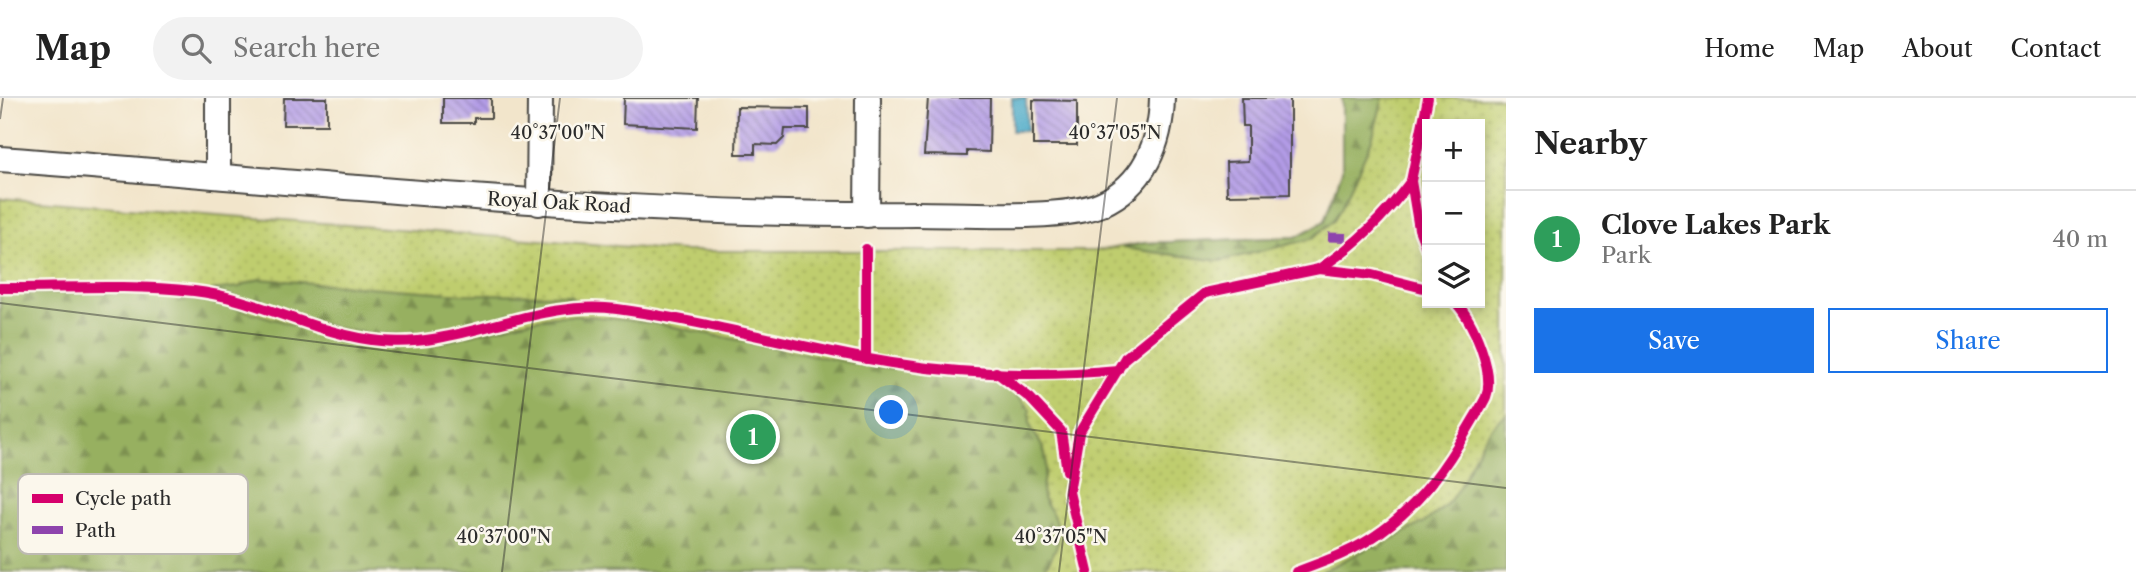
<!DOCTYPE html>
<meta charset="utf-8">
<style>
:root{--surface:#fff;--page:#f2f2f2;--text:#222;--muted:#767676;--line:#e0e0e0;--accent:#1a73e8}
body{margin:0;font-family:"Libre Caslon Text",serif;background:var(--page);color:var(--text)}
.controls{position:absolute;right:21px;top:21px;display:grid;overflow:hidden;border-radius:0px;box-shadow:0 4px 10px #0003}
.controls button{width:63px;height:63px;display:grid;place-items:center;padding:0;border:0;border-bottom:2px solid var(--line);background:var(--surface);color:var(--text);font:35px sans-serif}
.you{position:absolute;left:892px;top:315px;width:24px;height:24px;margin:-18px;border:5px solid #fff;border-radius:50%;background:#1a73e8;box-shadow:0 0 0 10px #1a73e833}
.badge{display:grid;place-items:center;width:46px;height:46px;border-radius:50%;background:var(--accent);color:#fff;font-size:23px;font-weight:700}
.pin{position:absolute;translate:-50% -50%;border:4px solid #fff;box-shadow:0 2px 7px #0006}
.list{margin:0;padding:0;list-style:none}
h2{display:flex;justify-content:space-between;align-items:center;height:91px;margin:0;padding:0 28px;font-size:30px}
h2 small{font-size:23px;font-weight:400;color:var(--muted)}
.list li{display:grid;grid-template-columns:46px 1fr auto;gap:21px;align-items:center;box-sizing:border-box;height:98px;padding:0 28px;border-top:2px solid var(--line)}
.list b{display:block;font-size:26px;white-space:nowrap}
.list p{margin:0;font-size:23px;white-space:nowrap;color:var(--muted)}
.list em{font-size:23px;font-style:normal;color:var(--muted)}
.actions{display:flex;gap:14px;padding:21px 28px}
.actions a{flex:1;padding:16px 0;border:2px solid var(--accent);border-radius:0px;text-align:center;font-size:24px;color:var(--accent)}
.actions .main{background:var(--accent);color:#fff}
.icon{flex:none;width:38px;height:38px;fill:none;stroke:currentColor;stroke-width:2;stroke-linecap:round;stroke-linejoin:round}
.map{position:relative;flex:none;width:1506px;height:474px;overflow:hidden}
header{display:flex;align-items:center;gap:42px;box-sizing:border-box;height:98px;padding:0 35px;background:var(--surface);border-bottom:2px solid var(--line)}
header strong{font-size:33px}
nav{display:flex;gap:38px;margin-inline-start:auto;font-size:24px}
.search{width:490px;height:63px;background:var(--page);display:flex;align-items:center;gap:18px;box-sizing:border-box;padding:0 24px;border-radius:38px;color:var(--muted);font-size:26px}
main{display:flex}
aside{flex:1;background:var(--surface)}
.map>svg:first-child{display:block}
.grass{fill:url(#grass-dots);stroke:#757c4c;stroke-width:2;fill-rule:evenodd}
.forest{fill:url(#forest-firs);stroke:#616e46;stroke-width:2}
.water{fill:#48a9c8;stroke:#3a6a7a;stroke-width:2}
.building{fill:url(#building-back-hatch)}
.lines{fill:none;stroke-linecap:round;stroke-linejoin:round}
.street-casing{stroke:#494743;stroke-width:28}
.street{stroke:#fff;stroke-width:24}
.quiet{stroke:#8e44ad;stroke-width:9;stroke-dasharray:18 9;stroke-linecap:butt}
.cycleway-casing{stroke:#fbf7ec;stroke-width:15}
.cycleway{stroke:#d6006c;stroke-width:10}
.ticks{fill:none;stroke:#2b2b2b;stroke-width:2;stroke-opacity:0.45}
.labels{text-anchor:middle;stroke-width:5;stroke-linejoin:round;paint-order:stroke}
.street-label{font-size:19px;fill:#2b2b2b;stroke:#fbf7ec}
.key{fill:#fbf7ec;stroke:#bdbab2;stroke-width:2}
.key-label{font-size:19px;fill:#2b2b2b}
.ticks-label{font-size:18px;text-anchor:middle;fill:#2b2b2b;stroke:#fbf7ec;stroke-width:5;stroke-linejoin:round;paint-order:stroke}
</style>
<header>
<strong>Map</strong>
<div class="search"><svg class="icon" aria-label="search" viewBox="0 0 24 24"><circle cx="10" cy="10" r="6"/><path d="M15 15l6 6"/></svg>Search here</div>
<nav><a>Home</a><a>Map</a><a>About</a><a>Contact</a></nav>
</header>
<main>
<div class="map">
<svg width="1506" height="474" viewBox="0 0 1506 474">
<defs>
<pattern id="grass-dots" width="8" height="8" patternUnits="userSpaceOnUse" patternTransform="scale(1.75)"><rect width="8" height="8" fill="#bfcd6e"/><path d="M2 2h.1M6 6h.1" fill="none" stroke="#a4b05f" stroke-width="1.8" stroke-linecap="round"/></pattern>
<pattern id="forest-firs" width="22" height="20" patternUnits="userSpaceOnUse" patternTransform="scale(1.75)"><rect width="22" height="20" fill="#97b061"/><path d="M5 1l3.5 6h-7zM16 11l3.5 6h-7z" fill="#7b8f50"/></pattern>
<pattern id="building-back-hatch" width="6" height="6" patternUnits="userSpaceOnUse" patternTransform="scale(1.75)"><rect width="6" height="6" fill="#b29be6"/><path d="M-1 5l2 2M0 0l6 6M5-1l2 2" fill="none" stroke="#917fbb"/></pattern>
</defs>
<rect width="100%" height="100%" fill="#fbf7ec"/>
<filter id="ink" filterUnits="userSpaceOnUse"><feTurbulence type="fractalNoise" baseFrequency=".0143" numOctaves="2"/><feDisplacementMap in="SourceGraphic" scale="14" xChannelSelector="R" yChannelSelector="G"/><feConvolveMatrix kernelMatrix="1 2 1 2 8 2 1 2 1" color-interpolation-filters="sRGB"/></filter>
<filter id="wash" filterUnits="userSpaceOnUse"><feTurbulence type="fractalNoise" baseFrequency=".00686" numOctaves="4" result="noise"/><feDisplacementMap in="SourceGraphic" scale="28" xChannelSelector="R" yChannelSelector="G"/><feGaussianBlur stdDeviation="1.57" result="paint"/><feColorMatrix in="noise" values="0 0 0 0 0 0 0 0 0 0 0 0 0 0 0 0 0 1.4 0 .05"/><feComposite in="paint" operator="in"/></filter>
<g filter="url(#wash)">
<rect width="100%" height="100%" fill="#f2e5cb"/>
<!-- grass -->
<path class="grass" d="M1342,0H1506V474H0V100L681,153H1095L1144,145L1296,139L1325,123L1342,73ZM1427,26H1480V205H1427Z"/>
<!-- forest -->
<g class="forest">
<polygon points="1342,0 1383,0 1372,42 1341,110 1333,123 1311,141 1220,163 1122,150 1144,145 1296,139 1325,123 1342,73"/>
<path d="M259,181L464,196L570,197L576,204C519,208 466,232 408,236C341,242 275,209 211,192L239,189Z"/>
<path d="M0,195C63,195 129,191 192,201C250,210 305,233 363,245L362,249L378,251L379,247H431L521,224L554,218H591L654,225L857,266L992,281L1014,294L1030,311C1028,334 1034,332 1043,350C1051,367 1039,383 1043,399C1044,405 1049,408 1051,413C1065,440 1057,451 1043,474H0Z"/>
<path d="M1506,316V474H1321L1374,447L1378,451C1400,433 1425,429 1446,407C1470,380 1476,338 1506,316Z"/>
</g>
<!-- water -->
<polygon class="water" points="1012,0 1026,0 1027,33 1012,33"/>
<g id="blocks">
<!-- building -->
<g class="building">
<polygon points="284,0 327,0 327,27 283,27"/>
<polygon points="443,0 491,0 491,20 474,20 474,25 443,25"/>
<polygon points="624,0 698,0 697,30 623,26"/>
<polygon points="928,0 990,0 989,54 967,53 967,58 924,57"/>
<polygon points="1242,0 1290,0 1290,96 1227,97 1226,64 1248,63 1248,28 1243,28"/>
<polygon points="1033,2 1077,3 1077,47 1033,47"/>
<polygon points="737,9 809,10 809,31 785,31 784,40 777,47 755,46 755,56 736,56"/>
</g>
</g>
</g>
<g filter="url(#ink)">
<use href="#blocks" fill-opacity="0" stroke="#494743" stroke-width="2"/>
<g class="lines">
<!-- street casing -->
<g class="street-casing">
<g id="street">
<path d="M0,61C305,83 610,119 916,116C963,116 1061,123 1101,106C1144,87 1161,45 1162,0"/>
<polyline points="218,77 218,0"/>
<polyline points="539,105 540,0"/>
<polyline points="867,117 868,0"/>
</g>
</g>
<!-- street -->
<use href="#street" class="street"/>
<!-- quiet -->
<polyline class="quiet" points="1328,139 1358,140"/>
<!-- cycleway casing -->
<g class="cycleway-casing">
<g id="cycleway">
<polyline points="1427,152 1419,131 1411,83 1428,0"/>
<path d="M1319,171C1357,146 1384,119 1411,83"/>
<path d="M0,190C64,190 131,186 194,193C258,200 316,237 381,243C460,251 536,200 617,211C699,222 781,245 863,260C945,276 1035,280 1118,272"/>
<polyline points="866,261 866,151"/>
<polyline points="996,274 1030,300 1061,333 1067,373"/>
<polyline points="1088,474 1069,394 1079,335 1125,260 1205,195 1319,171 1372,177 1427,191"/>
<path d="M1296,474C1326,463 1357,452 1382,433C1421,405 1447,367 1470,327C1475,318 1482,308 1486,299C1495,275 1473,222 1456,205"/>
</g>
</g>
<!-- cycleway -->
<use href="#cycleway" class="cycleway"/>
</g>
</g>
<!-- ticks -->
<path class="ticks" d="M0,21L3,0M0,205L1506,390M502,474L560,0M1059,474L1117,0"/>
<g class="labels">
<!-- street labels -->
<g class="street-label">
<text transform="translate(559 104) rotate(3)" y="7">Royal Oak Road</text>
</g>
</g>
<!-- legend -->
<rect x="18" y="376" width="230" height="80" rx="10" class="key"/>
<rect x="32" y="396" width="31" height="9" fill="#d6006c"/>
<rect x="32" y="428" width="31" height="8" fill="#8e44ad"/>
<g class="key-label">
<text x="75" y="407">Cycle path</text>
<text x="75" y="439">Path</text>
</g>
<g class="ticks-label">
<text x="558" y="41">40°37'00"N</text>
<text x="1115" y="41">40°37'05"N</text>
<text x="504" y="445">40°37'00"N</text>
<text x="1061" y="445">40°37'05"N</text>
</g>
</svg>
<div class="controls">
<button>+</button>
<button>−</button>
<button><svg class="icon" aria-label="layers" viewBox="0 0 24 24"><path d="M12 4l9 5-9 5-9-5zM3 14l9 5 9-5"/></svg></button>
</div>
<div class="you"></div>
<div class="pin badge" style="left:753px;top:339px;background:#2e9e5b">1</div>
</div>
<aside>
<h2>Nearby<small></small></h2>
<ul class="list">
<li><span class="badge" style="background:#2e9e5b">1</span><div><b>Clove Lakes Park</b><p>Park</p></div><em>40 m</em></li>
</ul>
<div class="actions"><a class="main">Save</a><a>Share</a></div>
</aside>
</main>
